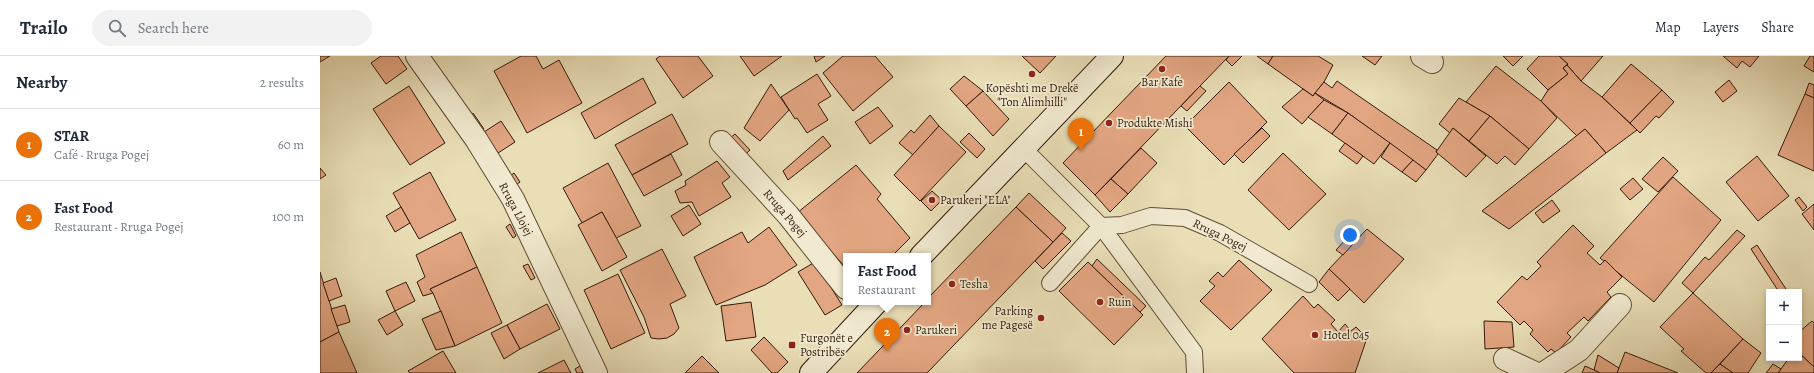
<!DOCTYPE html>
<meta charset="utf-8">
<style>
:root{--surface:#fff;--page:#f2f2f3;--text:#1f2937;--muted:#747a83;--line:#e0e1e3;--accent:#0b8043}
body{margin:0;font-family:Alegreya,serif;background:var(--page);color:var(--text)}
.controls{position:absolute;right:12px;bottom:12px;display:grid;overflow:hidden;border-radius:0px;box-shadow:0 2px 6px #0003}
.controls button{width:36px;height:36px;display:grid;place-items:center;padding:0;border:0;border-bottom:1px solid var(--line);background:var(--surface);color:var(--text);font:20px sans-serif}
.you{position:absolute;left:1030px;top:179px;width:14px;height:14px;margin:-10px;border:3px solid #fff;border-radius:50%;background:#1a73e8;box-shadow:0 0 0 6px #1a73e833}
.badge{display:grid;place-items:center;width:26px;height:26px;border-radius:50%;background:var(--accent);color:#fff;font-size:13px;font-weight:700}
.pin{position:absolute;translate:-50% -33px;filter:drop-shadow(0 1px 2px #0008)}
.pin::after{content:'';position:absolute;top:21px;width:14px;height:12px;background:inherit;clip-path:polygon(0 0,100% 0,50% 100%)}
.popup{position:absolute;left:523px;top:197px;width:88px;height:52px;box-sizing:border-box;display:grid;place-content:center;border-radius:0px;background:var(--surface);filter:drop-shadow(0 1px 3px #0005);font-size:13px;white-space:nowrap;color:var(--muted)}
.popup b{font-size:15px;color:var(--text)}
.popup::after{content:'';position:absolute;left:50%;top:100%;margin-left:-8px;border:8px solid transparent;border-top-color:var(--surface)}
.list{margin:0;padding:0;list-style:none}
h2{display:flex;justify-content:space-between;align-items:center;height:52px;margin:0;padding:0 16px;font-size:17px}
h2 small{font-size:13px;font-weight:400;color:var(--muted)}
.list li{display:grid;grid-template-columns:26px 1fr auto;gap:12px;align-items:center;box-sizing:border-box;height:72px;padding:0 16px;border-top:1px solid var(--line)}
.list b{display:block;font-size:15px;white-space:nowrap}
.list p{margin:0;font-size:13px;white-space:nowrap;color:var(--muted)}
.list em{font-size:13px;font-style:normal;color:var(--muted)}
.icon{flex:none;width:22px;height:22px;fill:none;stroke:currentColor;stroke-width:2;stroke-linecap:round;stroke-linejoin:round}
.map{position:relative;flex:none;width:1494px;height:317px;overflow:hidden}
header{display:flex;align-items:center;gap:24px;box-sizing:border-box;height:56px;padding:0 20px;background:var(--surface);border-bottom:1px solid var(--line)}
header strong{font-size:19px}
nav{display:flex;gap:22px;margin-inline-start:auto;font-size:14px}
.search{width:280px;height:36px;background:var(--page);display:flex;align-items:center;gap:10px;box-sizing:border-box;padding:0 14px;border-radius:22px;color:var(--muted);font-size:15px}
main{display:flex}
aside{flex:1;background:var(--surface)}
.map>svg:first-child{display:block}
.building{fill:#e3a682;stroke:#331b0c}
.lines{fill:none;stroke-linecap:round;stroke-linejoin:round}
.service-casing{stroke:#604c36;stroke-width:18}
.minor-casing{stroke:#604c36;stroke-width:24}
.secondary-casing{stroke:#331b0c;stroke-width:24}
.service{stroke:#f1ead0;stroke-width:16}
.minor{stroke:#f1ead0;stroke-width:22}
.secondary{stroke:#f1ead0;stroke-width:22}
.poi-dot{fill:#8f2418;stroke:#f1ead0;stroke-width:1.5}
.labels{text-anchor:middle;stroke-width:3.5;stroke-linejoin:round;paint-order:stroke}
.poi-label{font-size:12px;fill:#331b0c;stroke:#f1ead0;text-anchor:start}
.street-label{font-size:12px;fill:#331b0c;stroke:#f1ead0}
</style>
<header>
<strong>Trailo</strong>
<div class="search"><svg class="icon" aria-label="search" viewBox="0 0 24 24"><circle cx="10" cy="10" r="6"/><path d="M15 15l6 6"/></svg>Search here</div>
<nav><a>Map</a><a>Layers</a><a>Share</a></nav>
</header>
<main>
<aside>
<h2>Nearby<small>2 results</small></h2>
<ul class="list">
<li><span class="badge" style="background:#e8710a">1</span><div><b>STAR</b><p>Café · Rruga Pogej</p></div><em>60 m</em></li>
<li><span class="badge" style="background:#e8710a">2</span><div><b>Fast Food</b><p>Restaurant · Rruga Pogej</p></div><em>100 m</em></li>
</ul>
</aside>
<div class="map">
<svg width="1494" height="317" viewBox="0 0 1494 317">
<rect width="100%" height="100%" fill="#e9deb6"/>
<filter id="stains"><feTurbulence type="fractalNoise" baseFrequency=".005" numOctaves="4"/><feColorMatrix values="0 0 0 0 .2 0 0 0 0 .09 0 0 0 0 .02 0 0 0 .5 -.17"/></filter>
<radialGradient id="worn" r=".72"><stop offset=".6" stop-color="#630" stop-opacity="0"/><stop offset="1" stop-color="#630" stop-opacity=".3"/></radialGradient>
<!-- building -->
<g class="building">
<polygon points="0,0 10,0 0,6"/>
<polygon points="61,0 78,0 87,13 66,28 51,7"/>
<polygon points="201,0 216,0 223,13 239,4 262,47 207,77 174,15"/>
<polygon points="340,0 378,0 393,20 363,42 336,3"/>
<polygon points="420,0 462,0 434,20"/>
<polygon points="494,0 505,0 496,6"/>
<polygon points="523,0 555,0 573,21 533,55 503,17"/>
<polygon points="702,0 736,0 720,17"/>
<polygon points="846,0 909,0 775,139 743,107"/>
<polygon points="909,0 922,0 912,10 906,4"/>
<polygon points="937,0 953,0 948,8"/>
<polygon points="953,0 998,0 1013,9 1004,26 993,40 948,8"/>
<polygon points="1042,0 1062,0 1055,9"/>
<polygon points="1183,0 1203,0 1193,10"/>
<polygon points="1219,0 1239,0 1248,8 1243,12 1248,18 1228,34 1207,13"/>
<polygon points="1239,0 1283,0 1261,25 1247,9 1248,8"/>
<polygon points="1403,0 1439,0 1430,11 1422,5 1417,12"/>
<polygon points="1490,0 1494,0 1494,16 1484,10"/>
<polygon points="1311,8 1342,34 1310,67 1282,41"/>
<polygon points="1247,9 1261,25 1282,41 1317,74 1286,97 1265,73 1257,80 1221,45 1228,34 1248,18 1243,12"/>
<polygon points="1176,10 1221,45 1237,62 1209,93 1170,60 1146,46"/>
<polygon points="497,18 511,40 498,48 508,64 487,77 477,62 475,63 461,41"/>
<polygon points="644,20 663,35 646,50 630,33"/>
<polygon points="323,22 336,47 275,83 261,57"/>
<polygon points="1409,24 1417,35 1403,46 1395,36"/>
<polygon points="1017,25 1117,94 1116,96 1118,98 1106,114 1028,57 995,37 1004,26 1012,32"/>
<polygon points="909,26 947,66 904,109 865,70"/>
<polygon points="1489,27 1494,29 1494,42 1485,38"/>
<polygon points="451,28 469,54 440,85 424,72"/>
<polygon points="89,30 125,87 90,109 53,53"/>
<polygon points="880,30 886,35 867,55 861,50"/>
<polygon points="983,33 993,40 995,37 1004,44 982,68 962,51"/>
<polygon points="1342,34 1354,46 1339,62 1336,60 1320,77 1310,67"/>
<polygon points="663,35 689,63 673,80 646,50"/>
<polygon points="1485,38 1494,42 1494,115 1458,99"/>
<polygon points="1139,42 1170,60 1149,85 1133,72 1130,77 1119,68"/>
<polygon points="1004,44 1028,57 1012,78 988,61"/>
<polygon points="558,51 573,70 550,88 535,66"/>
<polygon points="153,57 164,73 160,76 150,60"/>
<polygon points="1028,57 1070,87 1054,108 1012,78"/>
<polygon points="352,58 368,88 312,119 295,89"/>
<polygon points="610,59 619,70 593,99 579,87 591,74 594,77"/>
<polygon points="1170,60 1209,93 1195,109 1185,100 1177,108 1149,85"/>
<polygon points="181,65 195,86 178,97 164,76"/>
<polygon points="619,70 646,96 600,145 574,119"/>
<polygon points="942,72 950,80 923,107 914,98"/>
<polygon points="1133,72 1166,100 1146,121 1116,96"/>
<polygon points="1265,73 1286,97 1189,173 1162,155"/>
<polygon points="649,77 665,93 657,102 640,86"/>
<polygon points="415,78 430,94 425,99 410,82"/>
<polygon points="503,80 511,90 468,124 463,115"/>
<polygon points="1025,87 1043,100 1037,108 1019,95"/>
<polygon points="1070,87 1093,104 1082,116 1061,101"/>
<polygon points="821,92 837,107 808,138 791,123"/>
<polygon points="963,97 1006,138 969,174 928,134"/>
<polygon points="351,98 362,119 324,140 312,119"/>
<polygon points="1437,100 1469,140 1438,165 1406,126"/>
<polygon points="1343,101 1358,115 1338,136 1322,123"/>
<polygon points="1093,104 1106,114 1096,126 1082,116"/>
<polygon points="397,105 410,121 402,127 411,141 379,160 372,146 360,147 355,135 366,129 365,125"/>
<polygon points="288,107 321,170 296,182 282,156 262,167 243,132"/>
<polygon points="536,109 561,138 557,143 590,182 572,200 526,200 526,212 477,157"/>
<polygon points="0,112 6,119 0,123"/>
<polygon points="110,116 136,164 99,183 73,137"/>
<polygon points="194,117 200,126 196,129 190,120"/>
<polygon points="1353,121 1401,164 1334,246 1280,202"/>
<polygon points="1313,122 1323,133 1310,144 1300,133"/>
<polygon points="791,123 808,138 790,156 775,139"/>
<polygon points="612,135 622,144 611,155 601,145"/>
<polygon points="709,137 746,172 733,186 696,151"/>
<polygon points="1479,141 1487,151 1483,155 1475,144"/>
<polygon points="1232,144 1240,155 1223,167 1215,157"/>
<polygon points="1494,148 1494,174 1482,158"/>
<polygon points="369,149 381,168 363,180 351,160"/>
<polygon points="81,151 90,167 75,176 66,160"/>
<polygon points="696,151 733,186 607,317 537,317 605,246 608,246 608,242"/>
<polygon points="282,156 307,201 282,215 258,169"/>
<polygon points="190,168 196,180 193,182 186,171"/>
<polygon points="1253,169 1274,190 1267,197 1280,209 1285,204 1302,221 1287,236 1291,241 1268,265 1264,261 1247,277 1251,281 1236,297 1231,293 1228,296 1210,278 1213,274 1204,265 1200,269 1177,246 1202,220 1207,224 1221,210 1217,206"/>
<polygon points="449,171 477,209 445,229 396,249 374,201 422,176 428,187"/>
<polygon points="1047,173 1084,203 1044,247 1009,213"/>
<polygon points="1417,174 1425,180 1373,237 1362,227 1385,201 1389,204"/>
<polygon points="141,176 157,211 110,233 113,237 103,240 97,226 105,221 96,199"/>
<polygon points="742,177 751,185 723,213 715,205"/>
<polygon points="1027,182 1033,188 1023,199 1016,194"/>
<polygon points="1437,189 1468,236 1459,236 1431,193"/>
<polygon points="342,193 366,240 350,248 359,272 354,278 347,282 339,283 331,282 324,261 300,214"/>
<polygon points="777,203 826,250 820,256 772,210"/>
<polygon points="919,204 952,234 911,274 880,245 895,230 889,225 898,216 903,221"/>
<polygon points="495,206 522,249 505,259 478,216"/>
<polygon points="768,206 823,259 794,289 739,235"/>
<polygon points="208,208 215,222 211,224 203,210"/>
<polygon points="157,211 182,267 135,290 113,237 110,233"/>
<polygon points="1009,213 1030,233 1018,245 999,226"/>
<polygon points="0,216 19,276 0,286"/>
<polygon points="298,218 325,277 291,293 264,234"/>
<polygon points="16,222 22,240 9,245 3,227"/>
<polygon points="86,226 95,245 75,255 66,235"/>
<polygon points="1373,237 1423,283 1391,317 1386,317 1361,295 1364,293 1340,271"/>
<polygon points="983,240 994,252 998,248 1015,264 1011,268 1018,276 1025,268 1031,275 1036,271 1047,282 1035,317 974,317 942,283"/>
<polygon points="431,246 436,281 406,285 401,250"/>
<polygon points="227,248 240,273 200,293 187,269"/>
<polygon points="25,249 30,266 17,270 11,253"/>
<polygon points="75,255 83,269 67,279 58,264"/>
<polygon points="121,255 135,290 116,294 102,263"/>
<polygon points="1164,265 1192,266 1194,291 1165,293"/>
<polygon points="1492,265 1494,267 1494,311 1479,297 1479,276"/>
<polygon points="187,269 200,293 184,303 171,277"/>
<polygon points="19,276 37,317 0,317 0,286"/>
<polygon points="444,281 468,306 457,317 452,317 431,294"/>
<polygon points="1423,283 1441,297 1428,317 1413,317 1400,308"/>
<polygon points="123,295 136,317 90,317 88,315"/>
<polygon points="1305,296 1358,317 1297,317"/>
<polygon points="1479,297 1494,311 1494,317 1458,317 1469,302 1479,302"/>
<polygon points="1278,299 1299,312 1297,317 1280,317 1274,314"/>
<polygon points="382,300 399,317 365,317"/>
<polygon points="244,304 251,317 218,317"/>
<polygon points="1400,308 1413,317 1391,317"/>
<polygon points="1453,308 1461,313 1458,317 1446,317"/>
<polygon points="260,310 263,317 257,317 255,313"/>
<polygon points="1265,310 1274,314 1280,317 1262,317"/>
</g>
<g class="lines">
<!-- service casing -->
<g class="service-casing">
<g id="service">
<polyline points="703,92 781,170 874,296 875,317"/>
<polyline points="730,227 781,170 802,169 831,160 865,162 900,177 989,228"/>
</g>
</g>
<!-- minor casing -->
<g class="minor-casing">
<g id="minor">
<polyline points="97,0 156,83 193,143 276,317"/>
<polyline points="1102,0 1112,6"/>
<polyline points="401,86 468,159 526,232"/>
<polyline points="1185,303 1215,317"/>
<polyline points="1224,317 1259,294 1300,249"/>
</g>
</g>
<!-- secondary casing -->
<g class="secondary-casing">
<g id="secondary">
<polyline points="601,200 792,0"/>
<polyline points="491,317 557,246"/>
</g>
</g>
<!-- service -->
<use href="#service" class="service"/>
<!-- minor -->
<use href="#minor" class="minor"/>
<!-- secondary -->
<use href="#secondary" class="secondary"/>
</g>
<!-- markers -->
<g class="poi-dot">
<circle cx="842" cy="13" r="4"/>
<circle cx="712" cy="18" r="4"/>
<circle cx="789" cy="67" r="4"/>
<circle cx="612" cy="144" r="4"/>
<circle cx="632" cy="228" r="4"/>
<circle cx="780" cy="246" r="4"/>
<circle cx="721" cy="262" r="4"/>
<circle cx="587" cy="274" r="4"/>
<circle cx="995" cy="279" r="4"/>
<rect x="468" y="285" width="8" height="8" rx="2"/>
</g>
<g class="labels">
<!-- poi labels -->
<g class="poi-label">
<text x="842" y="30" text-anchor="middle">Bar Kafe</text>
<text x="712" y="36" text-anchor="middle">Kopështi me Drekë<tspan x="712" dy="14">"Ton Alimhilli"</tspan></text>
<text x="797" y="71">Produkte Mishi</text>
<text x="620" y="148">Parukeri "ELA"</text>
<text x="640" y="232">Tesha</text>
<text x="788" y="250">Ruin</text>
<text x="713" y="259" text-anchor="end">Parking<tspan x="713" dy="14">me Pagesë</tspan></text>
<text x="595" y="278">Parukeri</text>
<text x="1003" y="283">Hotel 045</text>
<text x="480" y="286">Furgonët e<tspan x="480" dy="14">Postribës</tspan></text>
</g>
<!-- street labels -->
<g class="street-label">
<text transform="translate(196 153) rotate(62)" y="4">Rruga Llojej</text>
<text transform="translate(465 157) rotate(49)" y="4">Rruga Pogej</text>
<text transform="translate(900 179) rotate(26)" y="4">Rruga Pogej</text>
</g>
</g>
<rect width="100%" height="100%" filter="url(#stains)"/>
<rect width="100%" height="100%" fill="url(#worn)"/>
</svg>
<div class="controls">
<button>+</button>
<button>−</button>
</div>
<div class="you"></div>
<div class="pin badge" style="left:761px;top:95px;background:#e8710a">1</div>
<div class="pin badge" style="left:567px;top:295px;background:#e8710a">2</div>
<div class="popup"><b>Fast Food</b>Restaurant</div>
</div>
</main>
